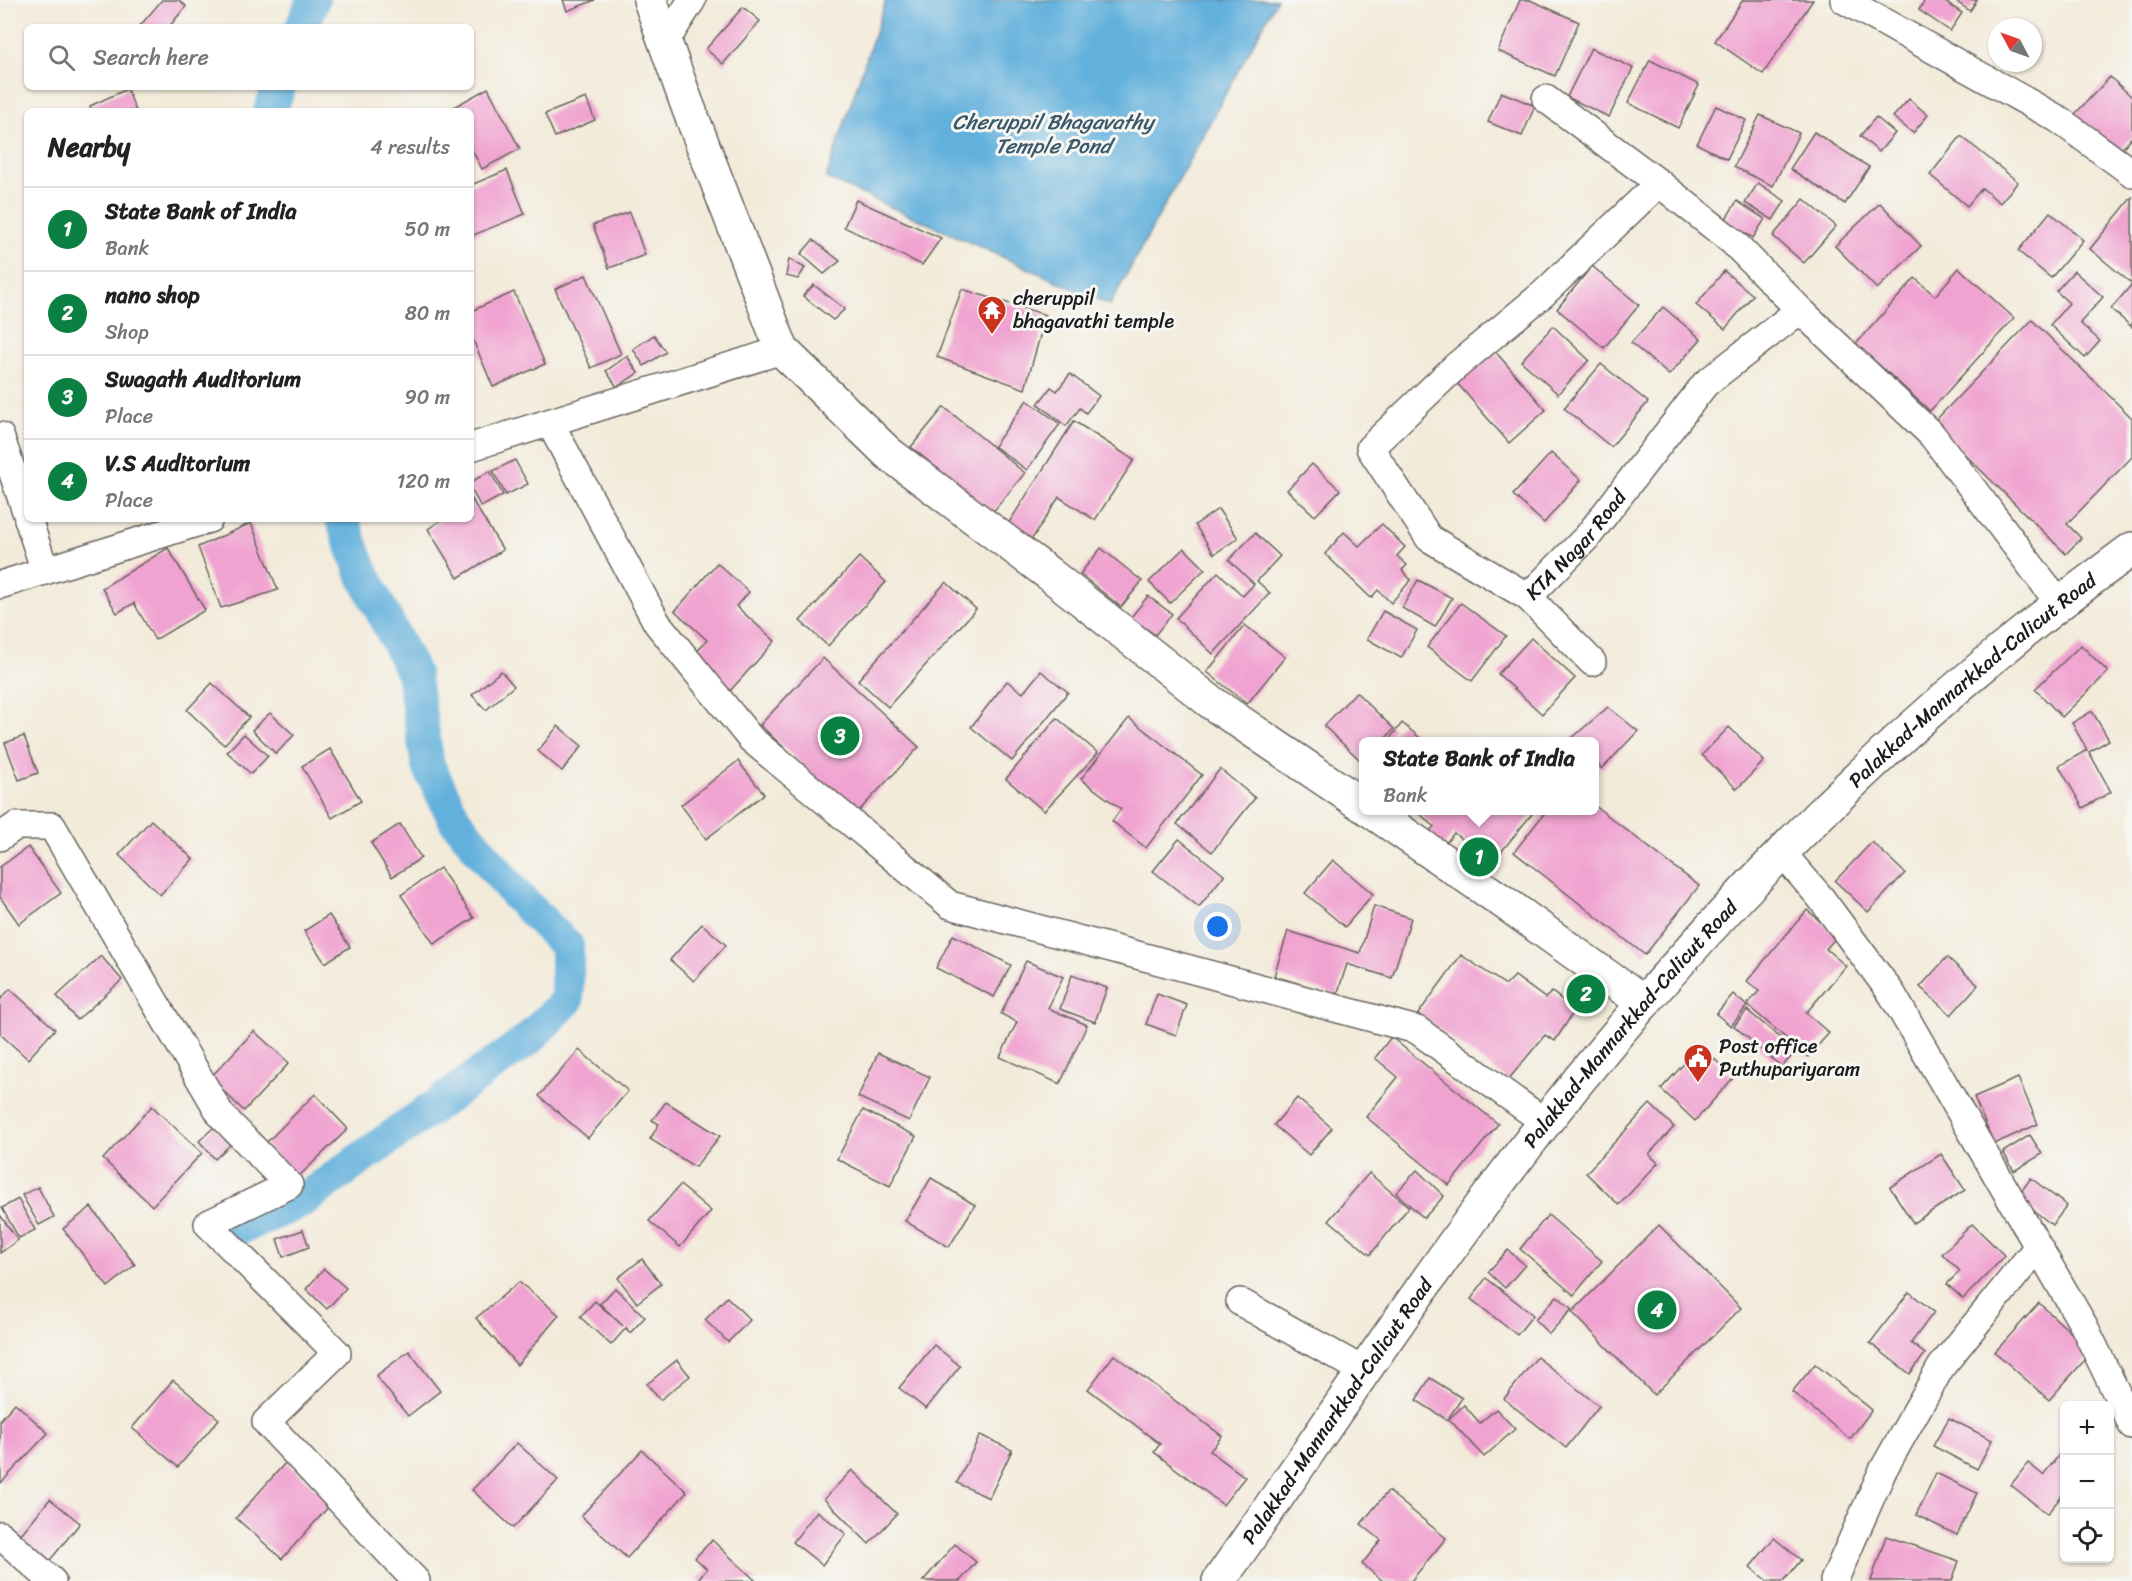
<!DOCTYPE html>
<meta charset="utf-8">
<style>
:root{--surface:#fff;--page:#f2f2f2;--text:#222;--muted:#767676;--line:#e0e0e0;--accent:#0b8043}
body{margin:0;font-family:Sriracha,sans-serif;background:var(--page);color:var(--text)}
.controls{position:absolute;right:18px;bottom:18px;display:grid;overflow:hidden;border-radius:9px;box-shadow:0 2px 4px #0004}
.controls button{width:54px;height:54px;display:grid;place-items:center;padding:0;border:0;border-bottom:2px solid var(--line);background:var(--surface);color:var(--text);font:30px sans-serif}
.compass{position:absolute;left:1988px;top:18px;width:54px;height:54px;border-radius:50%;background:var(--surface);box-shadow:0 2px 4px #0004;rotate:311deg}
.you{position:absolute;left:1218px;top:927px;width:21px;height:21px;margin:-15px;border:4px solid #fff;border-radius:50%;background:#1a73e8;box-shadow:0 0 0 9px #1a73e833}
.badge{display:grid;place-items:center;width:39px;height:39px;border-radius:50%;background:var(--accent);color:#fff;font-size:20px;font-weight:700}
.pin{position:absolute;translate:-50% -50%;border:3px solid #fff;box-shadow:0 2px 6px #0006}
.popup{position:absolute;left:1359px;top:737px;width:240px;height:78px;box-sizing:border-box;display:grid;place-content:center;border-radius:9px;background:var(--surface);filter:drop-shadow(0 2px 4px #0005);font-size:20px;white-space:nowrap;color:var(--muted)}
.popup b{font-size:22px;color:var(--text)}
.popup::after{content:'';position:absolute;left:50%;top:100%;margin-left:-12px;border:12px solid transparent;border-top-color:var(--surface)}
.list{margin:0;padding:0;list-style:none}
h2{display:flex;justify-content:space-between;align-items:center;height:78px;margin:0;padding:0 24px;font-size:26px}
h2 small{font-size:20px;font-weight:400;color:var(--muted)}
.list li{display:grid;grid-template-columns:39px 1fr auto;gap:18px;align-items:center;box-sizing:border-box;height:84px;padding:0 24px;border-top:2px solid var(--line)}
.list b{display:block;font-size:22px;white-space:nowrap}
.list p{margin:0;font-size:20px;white-space:nowrap;color:var(--muted)}
.list em{font-size:20px;font-style:normal;color:var(--muted)}
.icon{flex:none;width:33px;height:33px;fill:none;stroke:currentColor;stroke-width:2;stroke-linecap:round;stroke-linejoin:round}
.map{position:relative;flex:none;width:2132px;height:1581px;overflow:hidden}
.search{position:absolute;background:var(--surface);box-shadow:0 2px 4px #0004;left:24px;top:24px;width:450px;height:66px;display:flex;align-items:center;gap:15px;box-sizing:border-box;padding:0 21px;border-radius:9px;color:var(--muted);font-size:22px}
.panel{position:absolute;background:var(--surface);box-shadow:0 2px 4px #0004;left:24px;top:108px;width:450px;height:414px;border-radius:9px}
.map>svg:first-child{display:block}
.water{fill:#62b0dc;stroke:#3f667c;stroke-width:1.5}
.lines{fill:none;stroke-linecap:round;stroke-linejoin:round}
.canal{stroke:#62b0dc;stroke-width:34}
.building{fill:#f0a3d0}
.street-casing{stroke:#67645e;stroke-width:30}
.secondary-casing{stroke:#67645e;stroke-width:36}
.highway-casing{stroke:#67645e;stroke-width:36}
.street{stroke:#fff;stroke-width:27}
.secondary{stroke:#fff;stroke-width:33}
.highway{stroke:#fff;stroke-width:33}
.labels{text-anchor:middle;stroke-width:6;stroke-linejoin:round;paint-order:stroke}
.poi-label{font-size:20px;fill:#1c1c1c;stroke:#f6f6f2;text-anchor:start}
.street-label{font-size:20px;fill:#1c1c1c;stroke:#f6f6f2}
.water-label{font-size:21px;font-style:italic;fill:#385769;stroke:#f6f6f2}
</style>
<div class="map">
<svg width="2132" height="1581" viewBox="0 0 2132 1581">
<rect width="100%" height="100%" fill="#f6f6f2"/>
<filter id="ink" filterUnits="userSpaceOnUse"><feTurbulence type="fractalNoise" baseFrequency=".0167" numOctaves="2"/><feDisplacementMap in="SourceGraphic" scale="12" xChannelSelector="R" yChannelSelector="G"/><feConvolveMatrix kernelMatrix="1 2 1 2 8 2 1 2 1" color-interpolation-filters="sRGB"/></filter>
<filter id="wash" filterUnits="userSpaceOnUse"><feTurbulence type="fractalNoise" baseFrequency=".008" numOctaves="4" result="noise"/><feDisplacementMap in="SourceGraphic" scale="24" xChannelSelector="R" yChannelSelector="G"/><feGaussianBlur stdDeviation="1.35" result="paint"/><feColorMatrix in="noise" values="0 0 0 0 0 0 0 0 0 0 0 0 0 0 0 0 0 1.4 0 .05"/><feComposite in="paint" operator="in"/></filter>
<g filter="url(#wash)">
<rect width="100%" height="100%" fill="#f3ebda"/>
<!-- water -->
<polygon class="water" points="886,0 1277,0 1110,305 826,178"/>
<g class="lines">
<!-- canal -->
<g class="canal">
<polyline points="302,27 313,0"/>
<polyline points="270,111 279,87"/>
<polyline points="230,1232 300,1202 529,1039 567,1000 567,946 517,896 455,820 428,765 413,673 361,570 342,519"/>
</g>
</g>
<g id="blocks">
<!-- building -->
<g class="building">
<polygon points="162,0 179,0 186,6 169,27 139,27"/>
<polygon points="563,0 595,0 567,11"/>
<polygon points="1520,0 1530,0 1579,22 1555,76 1498,51"/>
<polygon points="1743,0 1813,0 1763,74 1715,41"/>
<polygon points="1925,0 1942,0 1962,13 1950,31 1919,10"/>
<polygon points="1954,0 1977,0 1970,11"/>
<polygon points="743,7 760,21 723,64 706,49"/>
<polygon points="1591,48 1633,68 1609,117 1567,97"/>
<polygon points="1650,60 1699,85 1678,128 1628,103"/>
<polygon points="2110,77 2132,97 2132,137 2118,153 2075,114"/>
<polygon points="488,88 520,149 482,169 471,148 471,111 450,109"/>
<polygon points="127,89 136,111 92,111 90,106"/>
<polygon points="1501,92 1535,106 1522,136 1488,122"/>
<polygon points="586,98 595,120 555,137 545,114"/>
<polygon points="1909,99 1928,115 1913,133 1893,117"/>
<polygon points="1716,106 1746,120 1727,159 1697,144"/>
<polygon points="1760,115 1799,133 1773,186 1734,167"/>
<polygon points="1876,117 1895,133 1879,152 1860,136"/>
<polygon points="1814,132 1869,167 1845,204 1790,169"/>
<polygon points="1961,136 2018,182 2000,203 1982,188 1967,206 1930,175"/>
<polygon points="507,170 525,214 471,236 471,185"/>
<polygon points="1758,183 1785,201 1773,220 1745,203"/>
<polygon points="2132,197 2132,327 2111,309 2132,284 2090,249"/>
<polygon points="1804,199 1836,226 1804,263 1773,236"/>
<polygon points="856,200 941,238 922,265 844,227"/>
<polygon points="1737,201 1765,219 1753,238 1725,220"/>
<polygon points="1880,203 1921,246 1877,289 1835,246"/>
<polygon points="630,212 645,255 609,268 593,225"/>
<polygon points="2050,212 2083,240 2051,278 2018,251"/>
<polygon points="813,240 840,261 824,274 801,254"/>
<polygon points="789,259 805,268 798,279 786,276"/>
<polygon points="1592,266 1639,305 1604,348 1557,309"/>
<polygon points="1959,268 2014,318 1930,411 1856,344 1915,278 1935,296"/>
<polygon points="1724,271 1753,295 1725,329 1696,305"/>
<polygon points="2074,271 2103,297 2080,323 2100,341 2085,358 2050,325 2069,303 2056,291"/>
<polygon points="586,275 621,354 591,368 555,289"/>
<polygon points="814,285 845,309 833,320 803,296"/>
<polygon points="962,289 1046,315 1025,389 937,357"/>
<polygon points="514,292 545,364 493,387 471,335 471,311"/>
<polygon points="1663,307 1701,339 1669,375 1631,343"/>
<polygon points="2032,320 2132,418 2132,457 2067,524 2081,538 2066,554 1933,423"/>
<polygon points="1553,326 1589,360 1558,394 1521,361"/>
<polygon points="654,335 666,352 644,366 633,349"/>
<polygon points="1494,350 1546,410 1509,443 1457,383"/>
<polygon points="627,356 638,373 617,387 606,371"/>
<polygon points="1601,364 1648,402 1611,447 1564,408"/>
<polygon points="1070,374 1099,396 1086,413 1080,408 1066,426 1038,404 1051,387 1057,391"/>
<polygon points="1027,400 1060,424 1027,470 994,446"/>
<polygon points="944,407 1025,473 992,513 911,447"/>
<polygon points="1074,421 1134,460 1095,520 1059,497 1032,539 1008,524"/>
<polygon points="1551,453 1581,480 1544,523 1513,495"/>
<polygon points="515,460 528,484 506,495 493,471"/>
<polygon points="1312,464 1340,490 1315,516 1287,490"/>
<polygon points="490,471 503,495 481,507 471,489 471,482"/>
<polygon points="471,498 503,550 458,578 428,529 443,519 471,519"/>
<polygon points="1218,509 1238,538 1214,554 1195,525"/>
<polygon points="251,523 278,590 221,608 198,547"/>
<polygon points="1382,524 1405,547 1397,556 1407,565 1402,570 1411,580 1391,603 1378,590 1371,598 1325,554 1344,532 1359,546"/>
<polygon points="1255,533 1280,556 1257,581 1270,593 1213,654 1176,618 1218,572 1243,596 1254,584 1229,560"/>
<polygon points="168,548 205,610 155,640 134,603 117,613 102,588"/>
<polygon points="1101,548 1142,581 1121,607 1080,574"/>
<polygon points="1184,548 1205,569 1170,603 1149,582"/>
<polygon points="859,557 886,582 828,646 800,621"/>
<polygon points="717,563 749,592 736,606 775,641 730,691 693,656 707,640 675,611"/>
<polygon points="1418,580 1452,598 1435,627 1402,608"/>
<polygon points="946,582 976,609 888,707 858,680"/>
<polygon points="1148,596 1172,614 1155,635 1131,617"/>
<polygon points="1461,603 1506,636 1472,681 1427,647"/>
<polygon points="1383,611 1417,630 1401,658 1367,639"/>
<polygon points="1245,625 1285,657 1247,704 1207,672"/>
<polygon points="1531,638 1575,678 1542,714 1498,674"/>
<polygon points="2081,645 2108,672 2062,717 2035,689"/>
<polygon points="823,658 919,747 855,815 760,725"/>
<polygon points="501,671 514,686 486,710 472,695"/>
<polygon points="1041,671 1068,692 1012,761 971,727 1007,681 1023,693"/>
<polygon points="212,683 249,717 224,745 187,710"/>
<polygon points="1356,692 1394,729 1382,742 1364,742 1362,762 1324,726"/>
<polygon points="1608,707 1638,731 1602,769 1594,761 1594,742 1575,742 1572,738"/>
<polygon points="2092,711 2109,740 2089,752 2111,792 2083,808 2059,766 2087,750 2072,723"/>
<polygon points="270,713 294,735 276,754 252,730"/>
<polygon points="1057,718 1098,753 1044,811 1006,779"/>
<polygon points="1129,718 1202,775 1146,848 1112,821 1121,809 1081,779"/>
<polygon points="1402,723 1425,742 1387,742"/>
<polygon points="558,726 582,746 562,771 538,751"/>
<polygon points="1729,727 1764,761 1737,789 1702,755"/>
<polygon points="244,734 268,756 251,774 227,752"/>
<polygon points="24,736 38,773 19,780 5,743"/>
<polygon points="330,749 361,801 332,818 302,766"/>
<polygon points="738,761 764,794 706,839 681,805"/>
<polygon points="1220,769 1255,798 1212,852 1177,824"/>
<polygon points="1594,805 1699,886 1645,955 1514,852 1547,810 1594,810"/>
<polygon points="1415,810 1528,810 1532,814 1492,863 1454,833 1442,848 1426,836 1434,826"/>
<polygon points="151,820 193,859 160,895 119,855"/>
<polygon points="400,824 421,858 392,877 371,843"/>
<polygon points="1179,839 1224,875 1199,907 1153,871"/>
<polygon points="1872,842 1905,873 1868,912 1835,881"/>
<polygon points="28,847 61,893 19,924 0,897 0,867"/>
<polygon points="1333,860 1373,894 1345,927 1305,893"/>
<polygon points="440,868 474,918 434,944 401,895"/>
<polygon points="1374,906 1411,918 1392,978 1347,964 1337,995 1274,976 1288,931 1360,953"/>
<polygon points="1807,910 1837,936 1826,949 1846,966 1806,1013 1829,1033 1808,1057 1747,1005 1759,991 1747,981"/>
<polygon points="329,915 350,947 325,963 304,931"/>
<polygon points="702,924 726,945 694,981 670,960"/>
<polygon points="953,935 1011,965 994,997 936,968"/>
<polygon points="1461,955 1506,985 1515,976 1545,998 1552,992 1575,1010 1555,1041 1545,1035 1508,1080 1418,1014"/>
<polygon points="101,956 122,980 77,1020 57,996"/>
<polygon points="1947,957 1978,985 1951,1015 1920,987"/>
<polygon points="1026,961 1063,977 1048,1008 1087,1025 1060,1084 1000,1057 1017,1022 1001,1014"/>
<polygon points="1072,975 1107,988 1095,1022 1060,1009"/>
<polygon points="10,989 55,1029 28,1059 0,1034 0,1000"/>
<polygon points="1157,994 1187,1005 1176,1035 1146,1024"/>
<polygon points="1733,994 1747,1006 1731,1026 1716,1014"/>
<polygon points="1747,1010 1796,1051 1782,1067 1734,1026"/>
<polygon points="254,1031 289,1063 244,1111 210,1078"/>
<polygon points="1391,1037 1498,1124 1449,1185 1366,1117 1398,1077 1375,1058"/>
<polygon points="1700,1046 1734,1077 1695,1121 1661,1089"/>
<polygon points="579,1050 628,1091 588,1138 539,1096"/>
<polygon points="878,1053 930,1077 909,1121 858,1097"/>
<polygon points="2018,1078 2038,1124 1994,1144 1974,1097"/>
<polygon points="315,1094 348,1129 297,1178 265,1144"/>
<polygon points="1297,1098 1332,1128 1309,1155 1274,1125"/>
<polygon points="666,1102 720,1136 695,1167 650,1139 659,1124 652,1120"/>
<polygon points="1650,1104 1674,1127 1649,1154 1658,1163 1619,1205 1586,1173"/>
<polygon points="152,1106 202,1153 152,1206 103,1159"/>
<polygon points="863,1110 916,1136 890,1186 837,1159"/>
<polygon points="214,1127 230,1145 215,1159 199,1141"/>
<polygon points="2030,1135 2042,1154 2014,1171 2003,1152"/>
<polygon points="1941,1154 1965,1190 1913,1223 1890,1187"/>
<polygon points="1417,1170 1444,1196 1424,1218 1396,1193"/>
<polygon points="1369,1173 1409,1207 1370,1255 1329,1220"/>
<polygon points="931,1178 975,1205 949,1247 905,1221"/>
<polygon points="2031,1178 2067,1206 2052,1225 2017,1197"/>
<polygon points="680,1185 711,1211 680,1247 649,1221"/>
<polygon points="38,1187 54,1217 39,1225 22,1195"/>
<polygon points="18,1199 35,1230 19,1238 2,1208"/>
<polygon points="91,1207 135,1265 108,1287 63,1229"/>
<polygon points="0,1215 18,1240 0,1253"/>
<polygon points="1548,1215 1602,1261 1574,1295 1520,1249"/>
<polygon points="1972,1224 2005,1256 1963,1299 1947,1284 1960,1271 1942,1254"/>
<polygon points="1659,1225 1741,1308 1654,1395 1572,1312"/>
<polygon points="303,1230 309,1247 283,1257 277,1239"/>
<polygon points="1508,1250 1525,1265 1505,1288 1488,1272"/>
<polygon points="642,1259 661,1284 637,1303 618,1278"/>
<polygon points="324,1269 346,1288 327,1309 306,1289"/>
<polygon points="1486,1278 1533,1315 1517,1335 1471,1299"/>
<polygon points="519,1282 559,1315 517,1365 476,1318"/>
<polygon points="615,1288 645,1317 630,1333 626,1328 611,1345 580,1317 595,1301 623,1326 600,1304"/>
<polygon points="1909,1292 1934,1312 1911,1343 1925,1354 1910,1374 1870,1343"/>
<polygon points="1557,1296 1572,1309 1549,1334 1535,1320"/>
<polygon points="727,1297 750,1320 728,1342 705,1320"/>
<polygon points="2039,1303 2092,1352 2049,1400 1995,1352"/>
<polygon points="934,1345 960,1366 926,1409 899,1388"/>
<polygon points="409,1351 440,1391 408,1416 376,1376"/>
<polygon points="1114,1355 1222,1436 1210,1451 1245,1477 1223,1505 1154,1452 1160,1444 1088,1389"/>
<polygon points="1537,1357 1599,1406 1566,1448 1504,1399"/>
<polygon points="677,1360 690,1376 660,1400 647,1384"/>
<polygon points="1815,1364 1872,1410 1850,1439 1792,1392"/>
<polygon points="1430,1378 1462,1398 1447,1420 1416,1400"/>
<polygon points="173,1380 219,1419 178,1467 132,1428"/>
<polygon points="15,1403 48,1433 1,1483 0,1420"/>
<polygon points="1464,1405 1480,1423 1496,1409 1515,1429 1484,1457 1449,1419"/>
<polygon points="1949,1418 1992,1440 1977,1469 1933,1446"/>
<polygon points="980,1435 1012,1450 989,1498 957,1483"/>
<polygon points="517,1443 558,1480 513,1528 472,1490"/>
<polygon points="2064,1449 2064,1493 2047,1514 2011,1485 2028,1463 2043,1475"/>
<polygon points="642,1450 687,1492 627,1558 581,1516"/>
<polygon points="286,1462 332,1503 282,1559 236,1518"/>
<polygon points="852,1470 897,1514 869,1544 824,1499"/>
<polygon points="1936,1473 1977,1493 1957,1535 1916,1515"/>
<polygon points="1388,1491 1446,1538 1411,1581 1383,1581 1362,1564 1381,1540 1361,1524"/>
<polygon points="50,1499 80,1523 47,1564 16,1540"/>
<polygon points="817,1511 846,1534 822,1565 793,1542"/>
<polygon points="1886,1536 1959,1561 1952,1581 1871,1581"/>
<polygon points="1774,1538 1801,1560 1784,1581 1767,1581 1750,1567"/>
<polygon points="712,1540 756,1581 696,1581 707,1569 695,1558"/>
<polygon points="955,1544 976,1562 960,1581 923,1581"/>
</g>
</g>
</g>
<g filter="url(#ink)">
<use href="#blocks" fill-opacity="0" stroke="#67645e" stroke-width="1.5"/>
<g class="lines">
<!-- street casing -->
<g class="street-casing">
<g id="street">
<polyline points="1844,0 2058,119 2132,173"/>
<polyline points="665,42 692,0"/>
<polyline points="1546,99 1659,183"/>
<path id="s1" d="M1800,310L1733,242L1659,183L1543,294L1455,367L1370,448L1429,538L1528,597L1588,536L1705,384L1800,310L1932,435L2059,603"/>
<polyline points="550,423 657,623 751,739 950,905 1417,1030 1546,1123"/>
<polyline points="0,436 27,514"/>
<polyline points="471,447 782,350"/>
<polyline points="28,519 45,571"/>
<polyline points="0,585 209,519"/>
<polyline points="1528,597 1592,662"/>
<polyline points="0,837 16,826 52,826 221,1115 289,1185 208,1224 337,1353 266,1422 416,1581"/>
<polyline points="1781,852 1820,897 1892,994 2084,1326 2132,1425"/>
<polyline points="1240,1302 1366,1372"/>
<polyline points="0,1535 52,1581"/>
<polyline points="1834,1581 1883,1470 1941,1367 2037,1248"/>
</g>
</g>
<!-- secondary casing -->
<g class="secondary-casing">
<g id="secondary">
<polyline points="650,0 687,104 782,350 888,453 1048,573 1212,703 1364,806"/>
<polyline points="1370,810 1512,908 1644,1003"/>
</g>
</g>
<!-- highway casing -->
<g class="highway-casing">
<g id="highway">
<path id="s2" d="M1219,1581C1303,1461 1384,1339 1470,1221C1656,968 1877,734 2132,549"/>
</g>
</g>
<!-- street -->
<use href="#street" class="street"/>
<!-- secondary -->
<use href="#secondary" class="secondary"/>
<!-- highway -->
<use href="#highway" class="highway"/>
</g>
</g>
<!-- icons -->
<defs>
<g id="temple-pin" transform="scale(1.5)"><path d="M0 17L-7.5 6A9.5 9.5 0 1 1 7.5 6Z" fill="#c8321e" stroke="#f6f6f2"/><path d="M0-6L5-2H3V0L6.5 2.5H4V6H1.5V3h-3V6H-4V2.5H-6.5L-3 0V-2H-5Z" fill="#fff"/></g>
<g id="civic-pin" transform="scale(1.5)"><path d="M0 17L-7.5 6A9.5 9.5 0 1 1 7.5 6Z" fill="#c8321e" stroke="#f6f6f2"/><path d="M-.6-6.5H3V-4.5H.6V-3L4-1V1h2V6H-6V1h2V-1L-.6-3ZM-1.2 2.5V6h2.4V2.5Z" fill="#fff"/></g>
</defs>
<g fill-rule="evenodd">
<use href="#temple-pin" x="992" y="310"/>
<use href="#civic-pin" x="1698" y="1058"/>
</g>
<g class="labels">
<!-- poi labels -->
<g class="poi-label">
<text x="1013" y="305">cheruppil<tspan x="1013" dy="23">bhagavathi temple</tspan></text>
<text x="1719" y="1053">Post office<tspan x="1719" dy="23">Puthupariyaram</tspan></text>
</g>
<!-- street labels -->
<g class="street-label">
<text dy="7" stroke="none"><textPath href="#s1" startOffset="876">KTA Nagar Road</textPath></text>
<text dy="7" stroke="none"><textPath href="#s2" startOffset="1179">Palakkad-Mannarkkad-Calicut Road</textPath></text>
<text dy="7" stroke="none"><textPath href="#s2" startOffset="693">Palakkad-Mannarkkad-Calicut Road</textPath></text>
<text dy="7" stroke="none"><textPath href="#s2" startOffset="207">Palakkad-Mannarkkad-Calicut Road</textPath></text>
</g>
<!-- water labels -->
<g class="water-label">
<text x="1053" y="129">Cheruppil Bhagavathy<tspan x="1053" dy="24">Temple Pond</tspan></text>
</g>
</g>
</svg>
<div class="controls">
<button>+</button>
<button>−</button>
<button><svg class="icon" aria-label="locate" viewBox="0 0 24 24"><circle cx="12" cy="12" r="6"/><path d="M12 2v4M12 18v4M2 12h4M18 12h4"/></svg></button>
</div>
<svg class="compass" viewBox="-18 -18 36 36"><path d="M0-13l5 13h-10z" fill="#e53935"/><path d="M0 13l5-13h-10z" fill="#767676"/></svg>
<div class="you"></div>
<div class="pin badge" style="left:1479px;top:857px">1</div>
<div class="popup"><b>State Bank of India</b>Bank</div>
<div class="pin badge" style="left:1586px;top:994px">2</div>
<div class="pin badge" style="left:840px;top:736px">3</div>
<div class="pin badge" style="left:1657px;top:1310px">4</div>
<div class="search"><svg class="icon" aria-label="search" viewBox="0 0 24 24"><circle cx="10" cy="10" r="6"/><path d="M15 15l6 6"/></svg>Search here</div>
<section class="panel">
<h2>Nearby<small>4 results</small></h2>
<ul class="list">
<li><span class="badge">1</span><div><b>State Bank of India</b><p>Bank</p></div><em>50 m</em></li>
<li><span class="badge">2</span><div><b>nano shop</b><p>Shop</p></div><em>80 m</em></li>
<li><span class="badge">3</span><div><b>Swagath Auditorium</b><p>Place</p></div><em>90 m</em></li>
<li><span class="badge">4</span><div><b>V.S Auditorium</b><p>Place</p></div><em>120 m</em></li>
</ul>
</section>
</div>
